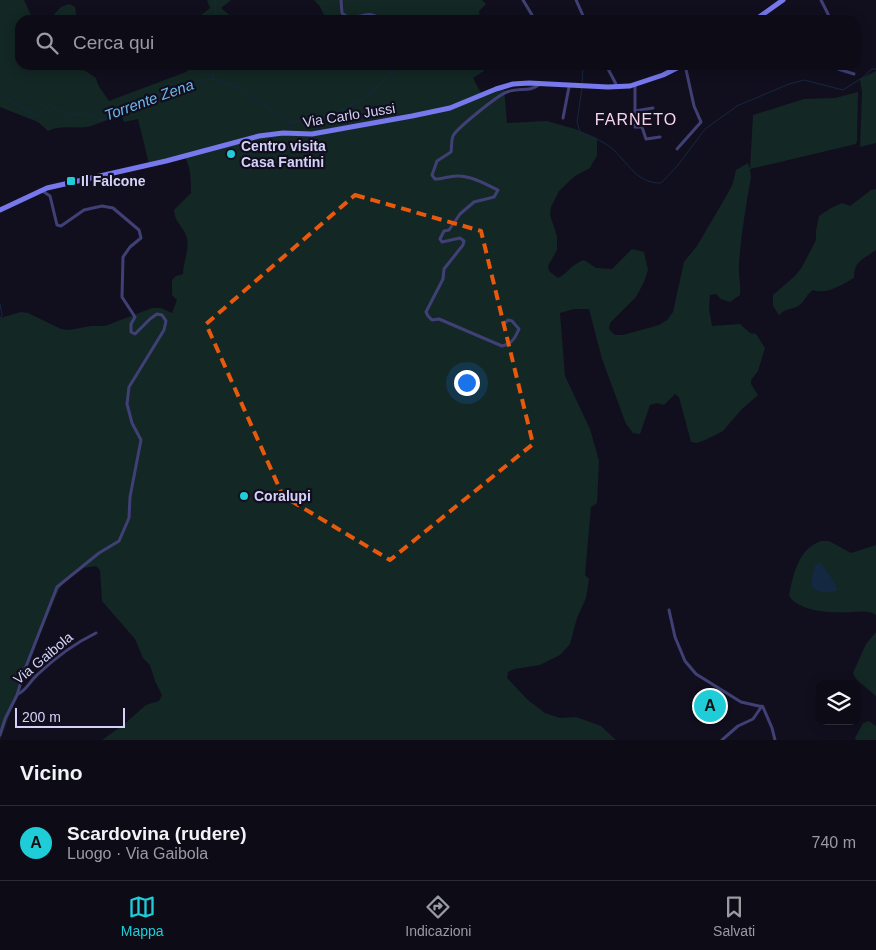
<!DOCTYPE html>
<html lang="it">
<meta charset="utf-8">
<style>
:root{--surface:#0d0b16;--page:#16141f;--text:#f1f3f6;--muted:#9a9ba1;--line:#2d2b35;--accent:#1fcdd8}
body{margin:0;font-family:Arial,sans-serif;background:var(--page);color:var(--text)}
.controls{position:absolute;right:15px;bottom:15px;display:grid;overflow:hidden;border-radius:10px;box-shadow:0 2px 12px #0003}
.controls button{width:45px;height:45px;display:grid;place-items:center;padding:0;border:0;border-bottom:1px solid var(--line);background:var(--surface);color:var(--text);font:25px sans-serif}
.scale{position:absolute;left:15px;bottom:12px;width:110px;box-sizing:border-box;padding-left:5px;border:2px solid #d5d2f9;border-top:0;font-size:14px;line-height:18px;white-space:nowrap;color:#d5d2f9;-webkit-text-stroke:4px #110f1e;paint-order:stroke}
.you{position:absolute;left:466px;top:382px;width:18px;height:18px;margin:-12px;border:4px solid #fff;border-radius:50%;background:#1a73e8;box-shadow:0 0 0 8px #1a73e833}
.badge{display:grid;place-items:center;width:32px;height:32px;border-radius:50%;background:var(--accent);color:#111;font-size:16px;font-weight:700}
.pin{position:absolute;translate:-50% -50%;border:2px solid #fff;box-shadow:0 1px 5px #0006}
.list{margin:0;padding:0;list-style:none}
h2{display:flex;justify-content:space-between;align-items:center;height:65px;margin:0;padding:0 20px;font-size:21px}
h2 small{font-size:16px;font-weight:400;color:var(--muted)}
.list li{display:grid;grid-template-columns:32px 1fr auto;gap:15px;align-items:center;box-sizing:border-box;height:75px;padding:0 20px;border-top:1px solid var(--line)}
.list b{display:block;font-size:19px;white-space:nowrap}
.list p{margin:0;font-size:16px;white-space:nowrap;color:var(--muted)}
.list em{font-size:16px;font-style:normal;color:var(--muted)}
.icon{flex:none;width:28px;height:28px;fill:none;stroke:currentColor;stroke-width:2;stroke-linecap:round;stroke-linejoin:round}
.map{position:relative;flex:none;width:876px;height:740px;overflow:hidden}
.search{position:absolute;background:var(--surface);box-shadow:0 2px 12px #0003;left:15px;right:15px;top:15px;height:55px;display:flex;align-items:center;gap:12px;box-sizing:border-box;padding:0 18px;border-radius:15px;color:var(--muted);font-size:19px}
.sheet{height:140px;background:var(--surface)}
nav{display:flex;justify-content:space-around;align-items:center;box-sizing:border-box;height:70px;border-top:1px solid var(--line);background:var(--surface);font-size:14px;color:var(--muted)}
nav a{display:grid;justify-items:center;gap:2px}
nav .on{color:var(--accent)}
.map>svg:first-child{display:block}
.green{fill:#132725}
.water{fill:#152841}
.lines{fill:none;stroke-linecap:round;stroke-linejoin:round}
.stream{stroke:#152841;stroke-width:1}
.street{stroke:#404076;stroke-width:3}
.secondary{stroke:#7678ec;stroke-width:5}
.marked{fill:none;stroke:#e8590c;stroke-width:4;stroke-dasharray:10 6;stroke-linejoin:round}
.poi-dot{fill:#1fcdd8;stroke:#110f1e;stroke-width:2}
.labels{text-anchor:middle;stroke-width:4.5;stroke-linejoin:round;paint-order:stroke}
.street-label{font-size:14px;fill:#d5d2f9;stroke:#110f1e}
.poi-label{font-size:14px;font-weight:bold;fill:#d5d2f9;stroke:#110f1e;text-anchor:start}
.water-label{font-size:15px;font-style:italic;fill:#6eb6ea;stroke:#110f1e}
.quarter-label{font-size:16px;letter-spacing:1px;fill:#f9d4ed;stroke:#110f1e}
</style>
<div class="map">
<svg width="876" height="740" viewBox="0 0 876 740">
<rect width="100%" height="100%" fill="#110f1e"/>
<!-- green -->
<g class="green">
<path d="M0,0H24L30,13L35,20H20V65H81V68L96,78L98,85L109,101L186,72L193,65H482L484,71L473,78L482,95L504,88L507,123L547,121L575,129L597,138V156L593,162L590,168L575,176L559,191L551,207L550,215L557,236V250L548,266L549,271L558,278C568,273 573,263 584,260L596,268L612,269L632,249L644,252L648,270L644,282L636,297L610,323L609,329L615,335H623L659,325L667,320L673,312L684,262L697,246L728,193L733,183L736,170L748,163L750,169L751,177C746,205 741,235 739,263C738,274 741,284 740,295L730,302L721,299L716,294L710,295L709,309L712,326L740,324L750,333L756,334L765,348L758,371L751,380V384L758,395L741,410L723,431L705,440L697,443L691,442L679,397L675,394L664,405L657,403L650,405L640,434L633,433L626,424L602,359L589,309H574L560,313L565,376L590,429L599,461L597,503L591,507L585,575L589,579L586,598L577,618L570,644L560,655L540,665L514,669L508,672L507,678L528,700L545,713L560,718L576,717L593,723L601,726L616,740H102L123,725L146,705L159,701L162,695L155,681L150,665L143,658L135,639L102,601L100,570L96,566L84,568L63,582L55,598L40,635L0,740V318L21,312L28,313L61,329L69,330L91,326H105L152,308H161L172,313L177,300L172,295V280L176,276L183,274C183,261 191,247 186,235C182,226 174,220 174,210L191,193C191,179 191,169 185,157L149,164L138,119L124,122L122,116C110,118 103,122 91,126C77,130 62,124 48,131L38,122L0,107Z"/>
<polygon points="207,0 231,0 221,8 236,20 195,20 210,8"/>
<polygon points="314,0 482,0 486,4 479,11 480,20 324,20 325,17 319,5"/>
<polygon points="69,4 75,7 77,20 49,20 61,7"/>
<polygon points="876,71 876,143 860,147 862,93 860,79"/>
<polygon points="858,92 857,141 856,144 750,169 753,115 804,99 835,98"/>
<path d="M876,189V250C863,260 854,260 854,278C841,285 827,295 813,290C806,294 805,302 798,306C791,310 788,307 779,315L773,306V295L795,276L802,267L816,240V231L819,216L831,208L842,203L850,206L871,190Z"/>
<path d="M821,541H829L851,553L876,545V615C869,610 861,612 853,612C834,613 801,613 789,596C793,575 798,549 821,541Z"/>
<polygon points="876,632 876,696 856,679 853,673 866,644"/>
<polygon points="869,721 876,726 876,740 856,740 855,738 863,723"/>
</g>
<!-- water -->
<path class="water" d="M821,563L835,583L837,590C832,594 814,593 812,586C811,580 814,571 815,565Z"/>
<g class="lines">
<!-- stream -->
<g class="stream">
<polyline points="215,0 216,20"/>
<polyline points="210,65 214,79"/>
<polyline points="582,84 583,65"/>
<path d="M582,88L577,122L580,132C589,136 598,139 606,144C626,157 634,184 661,183L678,165L705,129L737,106L789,84L804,80L843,90L862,78L872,69H876"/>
<path d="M0,94L24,109L38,116L49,105L69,116L84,113L102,120C128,109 188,78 214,79C233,80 272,111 289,123L338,112L363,99L401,65"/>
<polyline points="0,304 2,315 0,319"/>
</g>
<!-- street -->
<g class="street">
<path d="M341,0L342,13C354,25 369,6 380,20"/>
<polyline points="523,0 535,20"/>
<polyline points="576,0 585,20"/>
<polyline points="821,0 831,20"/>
<polyline points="606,65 617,86"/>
<polyline points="834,65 838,69 854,74"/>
<polyline points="635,85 635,127 642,127 646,139 660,137"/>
<polyline points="635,111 653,108"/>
<polyline points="563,118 569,87"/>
<polyline points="677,149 701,122 694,106 685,65"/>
<path d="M505,323L508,320L512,321L519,329C515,338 512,344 502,346L439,319L432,320L428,316L426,312L443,279L444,269L463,245L464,241L460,238L442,242L440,239L444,231L449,230L460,214L474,202L494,197L498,190C487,185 472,176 459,176C451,175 443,179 435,179L432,175L437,161L451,152C452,147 451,141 453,136C456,129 498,95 507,92C520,87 529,93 540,84"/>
<polyline points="669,610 675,637 685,661 696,674 741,702 763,707 772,728 775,740"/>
<path d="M18,694C27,690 29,682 37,675C54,659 75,643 96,633"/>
<polyline points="0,735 5,719 17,695 25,669 57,587 99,553 119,541 129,518 130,497 141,440 132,423 127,404 129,387 164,330 166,321 162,315 157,314 150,319 135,334 131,332 131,324 135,317 122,297 123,257 130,247 141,238 139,230 113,208 102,206 84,210 61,226 57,225 50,196 41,190"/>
<polyline points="722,740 738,726 753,719 762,706"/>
</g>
<!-- secondary -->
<g class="secondary">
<polyline points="755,20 783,0"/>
<polyline points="0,210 47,188 166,161 259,136 283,133 312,134 412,116 450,108 496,89 513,84 529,83 608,87 630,86 663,75 683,65"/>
</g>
</g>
<!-- marked area -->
<path class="marked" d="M355,195L481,231L533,444L390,560L283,496L206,324Z"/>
<!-- markers -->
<g class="poi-dot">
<circle cx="231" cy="154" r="5"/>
<rect x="66" y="176" width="10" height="10" rx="2.5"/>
<circle cx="244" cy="496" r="5"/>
</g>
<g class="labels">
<!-- street labels -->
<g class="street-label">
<text transform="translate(349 115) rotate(-9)" y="5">Via Carlo Jussi</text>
<text transform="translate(43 658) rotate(-40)" y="5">Via Gaibola</text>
</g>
<!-- poi labels -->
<g class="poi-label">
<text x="241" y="151">Centro visita<tspan x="241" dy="16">Casa Fantini</tspan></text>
<text x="81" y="186">Il Falcone</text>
<text x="254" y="501">Coralupi</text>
</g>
<!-- water labels -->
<g class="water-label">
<text transform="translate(149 100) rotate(-20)" y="5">Torrente Zena</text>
</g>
<!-- quarter labels -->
<g class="quarter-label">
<text x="636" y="125">FARNETO</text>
</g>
</g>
</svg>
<div class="controls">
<button><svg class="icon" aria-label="layers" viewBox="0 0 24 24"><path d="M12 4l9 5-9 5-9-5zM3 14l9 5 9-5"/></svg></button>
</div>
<div class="scale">200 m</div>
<div class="you"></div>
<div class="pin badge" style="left:710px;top:706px">A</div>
<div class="search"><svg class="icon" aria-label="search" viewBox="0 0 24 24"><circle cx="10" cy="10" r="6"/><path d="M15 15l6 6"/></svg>Cerca qui</div>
</div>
<section class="sheet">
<h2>Vicino<small></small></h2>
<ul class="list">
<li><span class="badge">A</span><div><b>Scardovina (rudere)</b><p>Luogo · Via Gaibola</p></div><em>740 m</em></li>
</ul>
</section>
<nav>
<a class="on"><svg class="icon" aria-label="map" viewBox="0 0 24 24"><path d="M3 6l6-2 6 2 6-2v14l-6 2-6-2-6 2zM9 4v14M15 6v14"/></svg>Mappa</a>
<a><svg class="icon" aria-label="directions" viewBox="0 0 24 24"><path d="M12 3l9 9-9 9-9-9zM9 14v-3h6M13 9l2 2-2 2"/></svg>Indicazioni</a>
<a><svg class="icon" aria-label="saved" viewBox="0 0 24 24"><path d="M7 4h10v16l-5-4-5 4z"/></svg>Salvati</a>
</nav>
